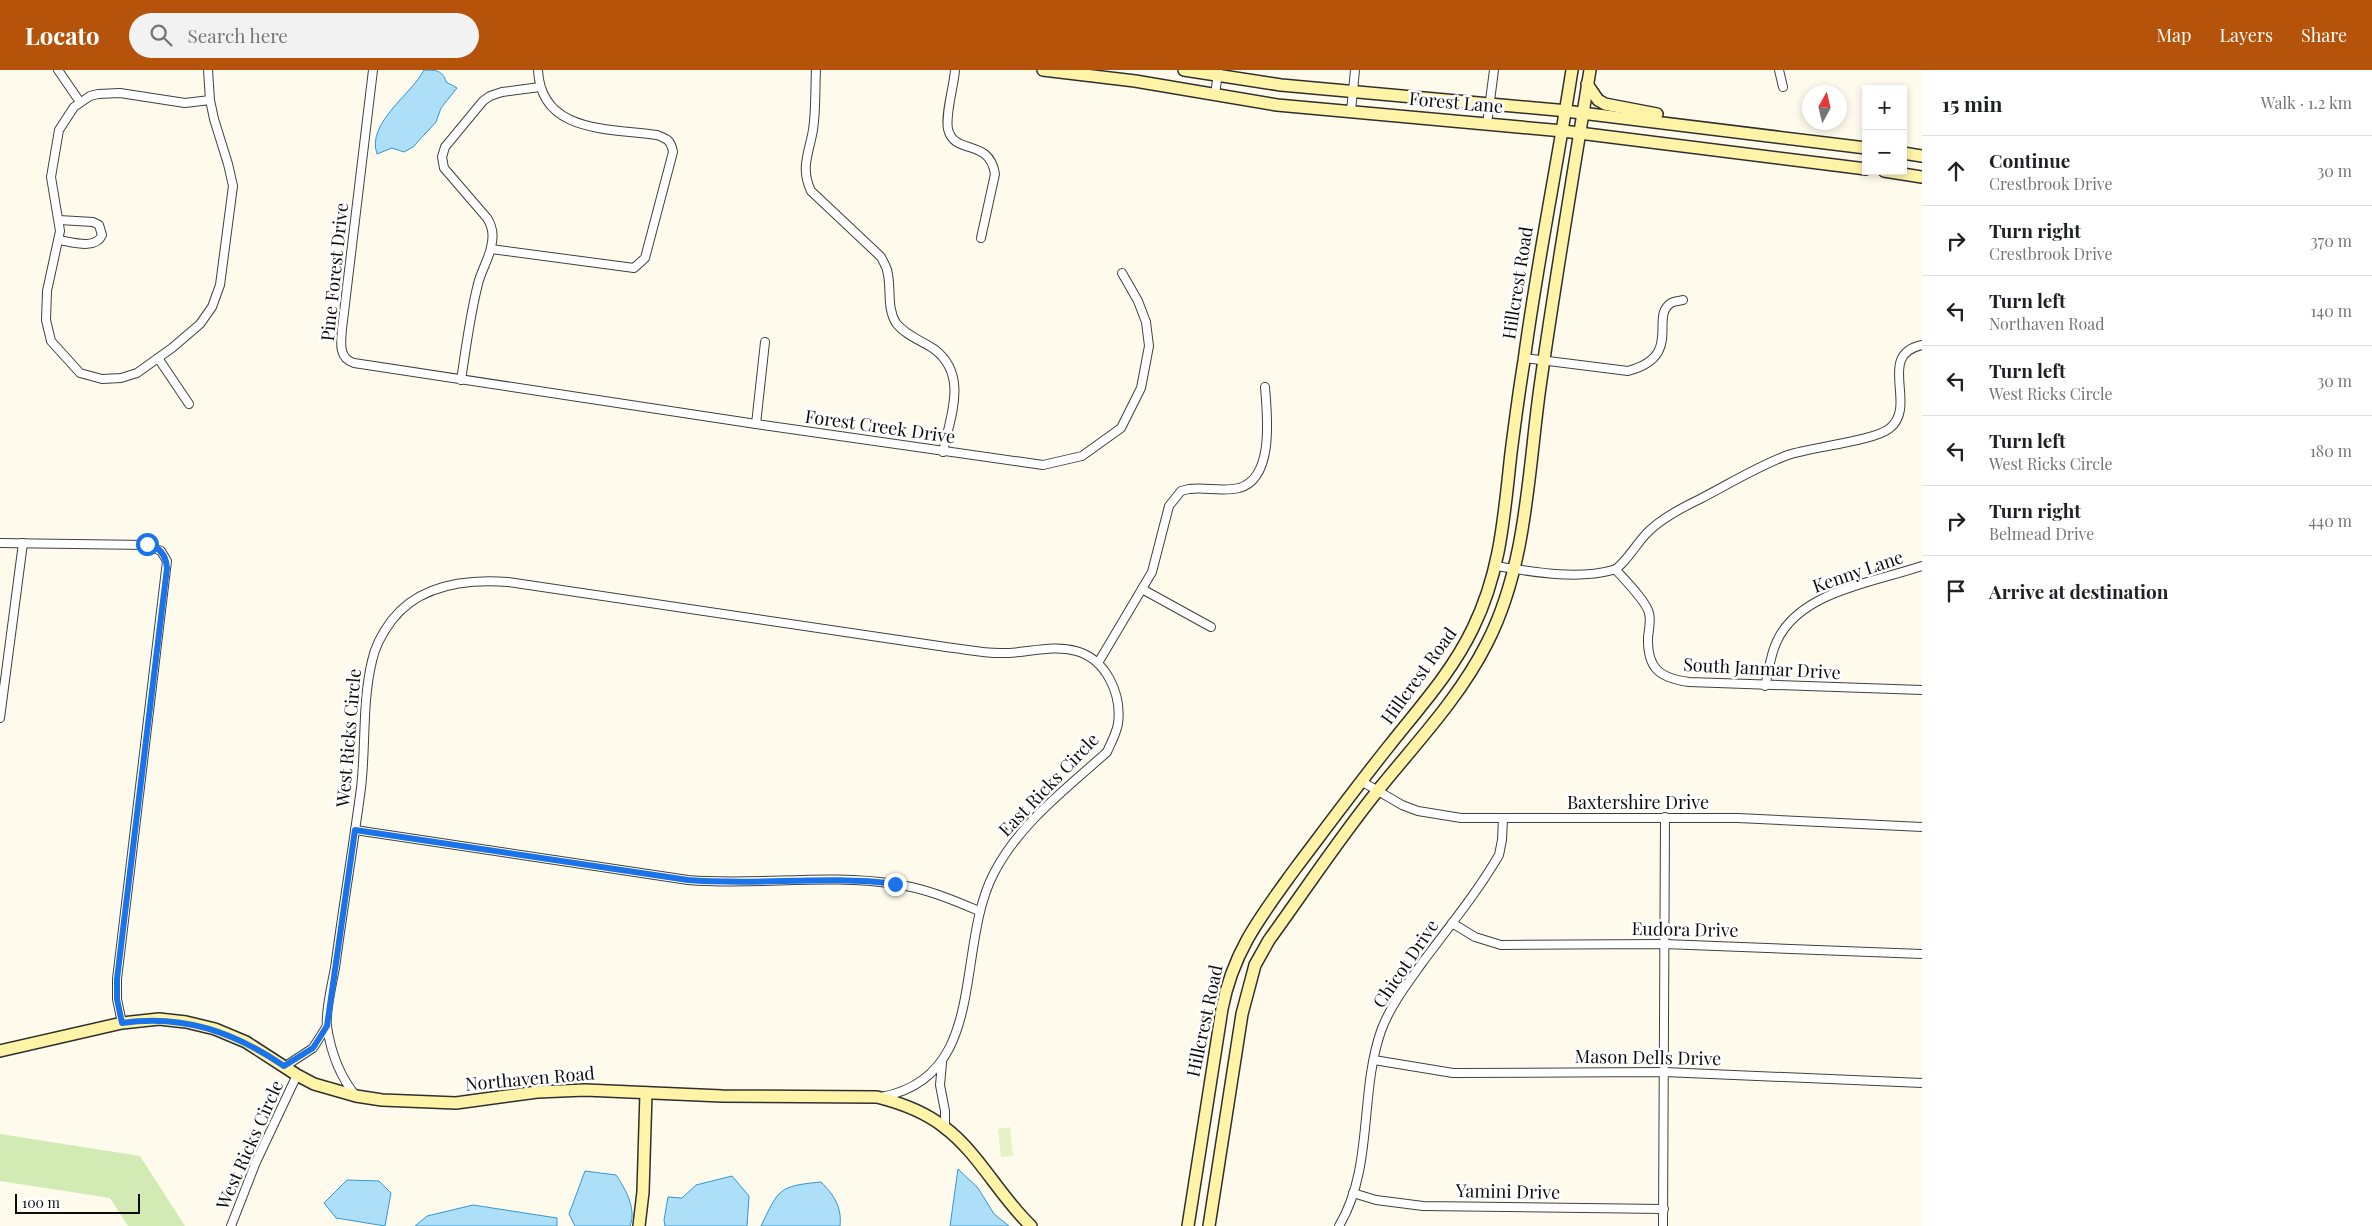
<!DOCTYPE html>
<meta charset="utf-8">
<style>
:root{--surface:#fff;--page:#f2f2f2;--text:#202124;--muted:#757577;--line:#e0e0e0;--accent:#b45309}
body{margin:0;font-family:"Playfair Display",serif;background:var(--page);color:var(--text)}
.controls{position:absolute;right:15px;top:15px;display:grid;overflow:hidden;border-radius:0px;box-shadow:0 2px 8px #0003}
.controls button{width:45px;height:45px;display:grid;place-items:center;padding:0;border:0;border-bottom:1px solid var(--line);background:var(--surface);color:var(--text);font:25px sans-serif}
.compass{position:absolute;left:1802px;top:15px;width:45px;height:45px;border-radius:50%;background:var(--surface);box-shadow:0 2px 8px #0003;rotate:8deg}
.scale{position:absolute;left:15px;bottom:12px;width:125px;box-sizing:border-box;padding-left:5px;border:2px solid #0d0d0d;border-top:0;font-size:14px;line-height:18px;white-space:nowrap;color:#0d0d0d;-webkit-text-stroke:4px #fff;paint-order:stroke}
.stop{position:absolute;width:15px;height:15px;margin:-11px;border:4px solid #1a73e8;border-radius:50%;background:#fff}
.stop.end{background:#1a73e8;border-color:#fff;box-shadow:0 1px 5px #0008}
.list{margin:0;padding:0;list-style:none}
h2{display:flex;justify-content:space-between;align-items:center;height:65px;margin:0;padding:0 20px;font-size:21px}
h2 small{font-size:16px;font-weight:400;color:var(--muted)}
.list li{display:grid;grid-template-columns:32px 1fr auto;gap:15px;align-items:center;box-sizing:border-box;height:70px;padding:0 20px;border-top:1px solid var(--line)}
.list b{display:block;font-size:19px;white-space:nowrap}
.list p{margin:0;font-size:16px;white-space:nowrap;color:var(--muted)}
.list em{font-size:16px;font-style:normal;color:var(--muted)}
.icon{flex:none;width:28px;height:28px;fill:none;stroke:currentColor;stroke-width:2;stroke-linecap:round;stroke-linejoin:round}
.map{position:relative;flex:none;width:1922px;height:1156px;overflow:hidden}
header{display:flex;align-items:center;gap:30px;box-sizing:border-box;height:70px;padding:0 25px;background:var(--accent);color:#fff}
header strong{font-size:24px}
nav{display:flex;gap:28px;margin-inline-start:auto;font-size:18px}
.search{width:350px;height:45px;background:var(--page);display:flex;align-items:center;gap:12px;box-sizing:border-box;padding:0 18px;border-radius:28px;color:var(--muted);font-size:19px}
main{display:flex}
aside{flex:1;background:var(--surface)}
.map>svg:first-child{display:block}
.green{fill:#d2ebb4}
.pitch{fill:#e4f2c6}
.water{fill:#aedff9;stroke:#3197d5}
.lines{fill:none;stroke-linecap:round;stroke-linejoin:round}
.street-casing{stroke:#404040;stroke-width:10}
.secondary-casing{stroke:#2f2f2f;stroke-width:14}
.street{stroke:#fff;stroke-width:8}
.secondary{stroke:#fff3a7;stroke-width:11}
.route{stroke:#1a73e8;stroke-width:6}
.labels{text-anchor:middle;stroke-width:5;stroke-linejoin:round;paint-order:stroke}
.street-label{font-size:18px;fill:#0d0d0d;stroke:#fff}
</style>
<header>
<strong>Locato</strong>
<div class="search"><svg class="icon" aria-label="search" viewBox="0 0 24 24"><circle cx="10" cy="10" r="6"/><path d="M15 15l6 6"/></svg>Search here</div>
<nav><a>Map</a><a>Layers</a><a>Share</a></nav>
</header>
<main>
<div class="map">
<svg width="1922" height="1156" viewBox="0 0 1922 1156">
<rect width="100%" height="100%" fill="#fffbec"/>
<!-- green -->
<polygon class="green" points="0,1064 140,1086 185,1156 128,1156 110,1128 0,1111"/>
<!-- pitch -->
<polygon class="pitch" points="1010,1057 1013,1086 1001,1087 998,1059"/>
<!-- water -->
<g class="water">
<path d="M424,0C435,0 443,0 446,12L457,18L441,38L436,52L413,77L404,82L392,78L377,84C366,53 412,24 424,0Z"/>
<polygon points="958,1099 978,1118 994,1144 1009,1156 950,1156"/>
<path d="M585,1101L616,1105C625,1118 637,1139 630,1156H575L569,1144Z"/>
<polygon points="732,1106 749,1126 747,1156 665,1156 664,1150 668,1127 682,1128 696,1115"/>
<polygon points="347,1110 379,1111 391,1123 385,1156 336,1148 324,1133"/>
<path d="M821,1112C834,1125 842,1137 840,1156H761C779,1119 778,1116 821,1112Z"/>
<polygon points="473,1135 557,1148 557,1156 415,1156 427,1146"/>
</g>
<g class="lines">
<!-- street casing -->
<g class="street-casing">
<g id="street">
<polyline points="58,0 80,32"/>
<polyline points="208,0 210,30 214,49 228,94 233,116 220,215 212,237 200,254 172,278 137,303 121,308 102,309 80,303 51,271 46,250 47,221 60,161 51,107 59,60 74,37 90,26 98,24 120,23 185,33 210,30"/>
<path d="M373,0L342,259C341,272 338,288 354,293L756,354L1043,395L1082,386L1121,358L1141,318L1149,276L1146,252L1138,231L1122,203"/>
<path d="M816,0C815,20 816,40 813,60C809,83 800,98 811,121L881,187C883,191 886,196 887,200C892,217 886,237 896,253C905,265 922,271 934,279C969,305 950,347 943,382"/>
<path d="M955,0C954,16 945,44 948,59C954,86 989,67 995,104L981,168"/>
<polyline points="1779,0 1783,17"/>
<polyline points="1215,25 1218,2"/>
<polyline points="1351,41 1355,0"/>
<polyline points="1487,54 1494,0"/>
<path d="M59,170C72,172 96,180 102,165L99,155L93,152L59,150"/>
<path d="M491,179L634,198L645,188L673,82C671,71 668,69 657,65C610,58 541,64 538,0"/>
<polyline points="158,288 189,334"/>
<path d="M1524,288L1628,301C1684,286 1649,247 1671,233C1674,231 1680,231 1683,230"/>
<path d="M461,310C466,278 470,245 478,214C481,201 489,189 491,177C494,166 493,157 487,148L444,98L442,87L445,77L483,31L490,26L502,22L540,17"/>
<polyline points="756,354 765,272"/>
<polyline points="0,473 147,475 161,481 167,491 117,909 117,929 122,953"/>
<path d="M1496,496C1534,502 1576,510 1613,500C1622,498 1638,472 1646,464C1660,449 1681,438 1700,429C1729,414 1758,396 1788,385C1811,377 1875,371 1890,358C1918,335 1876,285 1922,275"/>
<path d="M1616,500C1625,510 1646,531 1649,543C1651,551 1649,559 1648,567C1647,598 1659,608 1689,612L1922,620"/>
<polyline points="1142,519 1211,557"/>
<path d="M1098,593L1152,502L1169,436L1181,421L1189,419C1205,417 1223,422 1239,418C1275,408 1267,344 1265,317"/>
<path d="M1765,616C1769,601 1770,585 1777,571C1800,521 1875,512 1922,496"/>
<polyline points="0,648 23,473"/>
<polyline points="1361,711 1402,735 1418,741 1461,748 1738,748 1922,757"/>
<path d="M355,760L688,810C757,816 827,803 895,814C924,818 951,829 979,841"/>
<polyline points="1452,853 1475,867 1501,875 1664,874 1922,884"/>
<polyline points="1374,990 1453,1003 1664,1002 1922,1013"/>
<polyline points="942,993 940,1015 945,1041 945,1057"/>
<polyline points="284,997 313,978 327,956"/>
<path d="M356,1026C340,1007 331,982 327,957C325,942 332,914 335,898C343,838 353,778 361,718C366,676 362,632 372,591C375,576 383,562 392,550C420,514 467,509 508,512L946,577C964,579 982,583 1000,583C1025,584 1051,574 1076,581C1106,589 1122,624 1118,654C1116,664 1111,673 1107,682C1066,719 1019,754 994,803C954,879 990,1007 881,1027"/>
<polyline points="1353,1123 1376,1130 1423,1136 1664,1139"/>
<polyline points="231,1156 256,1092 297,1005"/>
<path d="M1339,1156C1374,1097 1359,1024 1381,961C1390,936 1407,914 1422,893C1448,858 1477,823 1499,785L1502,770L1503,748"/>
<polyline points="1663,1156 1665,747"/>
</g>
</g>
<!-- secondary casing -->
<g class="secondary-casing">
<g id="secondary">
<polyline points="1043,0 1135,11 1277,35 1563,61 1866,99"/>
<polyline points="1184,0 1281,15 1557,40 1866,78"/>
<polyline points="1587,14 1598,30 1605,34 1657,44"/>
<polyline points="1903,83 1922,86"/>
<polyline points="1884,101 1922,107"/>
<path d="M0,981L122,953L159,949L186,952L215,959L246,972L297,1005L314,1014L356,1026L382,1030L456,1033L537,1022L585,1020L722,1026L877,1027C901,1033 925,1042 944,1057C978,1082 1000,1127 1031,1156"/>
<polyline points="639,1156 643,1122 646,1023"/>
<path d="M1188,1156L1222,939C1233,881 1261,846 1295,799C1326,758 1357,716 1389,676C1419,638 1452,602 1473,558C1501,501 1504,445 1511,383C1515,352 1519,321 1524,291C1537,193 1557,97 1572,0"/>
<path d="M1209,1156L1242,944L1255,895L1269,870C1306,819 1340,767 1379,719C1417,672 1460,627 1487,573C1527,495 1528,402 1540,317C1555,211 1573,105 1590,0"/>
</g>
</g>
<!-- street -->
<use href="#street" class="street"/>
<!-- secondary -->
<use href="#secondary" class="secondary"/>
</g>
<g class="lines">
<!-- route -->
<path class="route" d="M147,474C160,477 166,485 167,498L117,909V929L122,953C183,944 234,962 284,996L313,978L327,956L355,760L688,810C757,816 826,805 895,814"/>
</g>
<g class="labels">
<!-- street labels -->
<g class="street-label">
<text transform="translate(1456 33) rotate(5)" y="6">Forest Lane</text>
<text transform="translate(335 202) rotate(-84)" y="6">Pine Forest Drive</text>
<text transform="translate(1518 213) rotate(-81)" y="6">Hillcrest Road</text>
<text transform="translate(880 357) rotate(8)" y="6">Forest Creek Drive</text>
<text transform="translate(1858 502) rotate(-19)" y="6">Kenny Lane</text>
<text transform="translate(1762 599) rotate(3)" y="6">South Janmar Drive</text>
<text transform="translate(1419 606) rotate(-54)" y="6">Hillcrest Road</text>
<text transform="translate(349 668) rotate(-85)" y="6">West Ricks Circle</text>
<text transform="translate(1049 715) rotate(-46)" y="6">East Ricks Circle</text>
<text x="1638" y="739">Baxtershire Drive</text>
<text transform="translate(1685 860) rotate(1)" y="6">Eudora Drive</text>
<text transform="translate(1406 894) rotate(-56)" y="6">Chicot Drive</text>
<text transform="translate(1205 951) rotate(-78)" y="6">Hillcrest Road</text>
<text transform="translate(1648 988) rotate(1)" y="6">Mason Dells Drive</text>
<text transform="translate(530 1009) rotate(-5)" y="6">Northaven Road</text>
<text transform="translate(250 1075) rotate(-66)" y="6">West Ricks Circle</text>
<text transform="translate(1508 1122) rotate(1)" y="6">Yamini Drive</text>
</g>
</g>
</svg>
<div class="controls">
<button>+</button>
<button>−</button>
</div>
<svg class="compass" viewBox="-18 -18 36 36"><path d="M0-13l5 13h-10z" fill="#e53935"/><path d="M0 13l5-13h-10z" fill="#757577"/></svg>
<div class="scale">100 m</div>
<div class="stop" style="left:147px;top:474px"></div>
<div class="stop end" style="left:895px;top:814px"></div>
</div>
<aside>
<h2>15 min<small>Walk · 1.2 km</small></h2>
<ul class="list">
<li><svg class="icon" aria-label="ahead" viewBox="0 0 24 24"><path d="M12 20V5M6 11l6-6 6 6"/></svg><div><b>Continue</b><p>Crestbrook Drive</p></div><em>30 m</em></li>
<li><svg class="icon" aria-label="right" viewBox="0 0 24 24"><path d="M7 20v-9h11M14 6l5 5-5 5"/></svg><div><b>Turn right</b><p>Crestbrook Drive</p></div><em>370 m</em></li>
<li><svg class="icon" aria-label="left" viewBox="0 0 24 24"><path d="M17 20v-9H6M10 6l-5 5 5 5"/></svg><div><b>Turn left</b><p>Northaven Road</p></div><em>140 m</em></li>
<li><svg class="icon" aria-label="left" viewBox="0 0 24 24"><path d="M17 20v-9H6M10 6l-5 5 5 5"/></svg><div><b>Turn left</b><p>West Ricks Circle</p></div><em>30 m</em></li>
<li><svg class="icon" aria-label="left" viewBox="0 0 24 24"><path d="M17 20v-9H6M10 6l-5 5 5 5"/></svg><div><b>Turn left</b><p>West Ricks Circle</p></div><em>180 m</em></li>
<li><svg class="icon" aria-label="right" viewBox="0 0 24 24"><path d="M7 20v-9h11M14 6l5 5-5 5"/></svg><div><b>Turn right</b><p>Belmead Drive</p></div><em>440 m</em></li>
<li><svg class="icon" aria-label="arrive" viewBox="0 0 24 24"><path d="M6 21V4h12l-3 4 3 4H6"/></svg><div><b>Arrive at destination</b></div></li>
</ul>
</aside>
</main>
